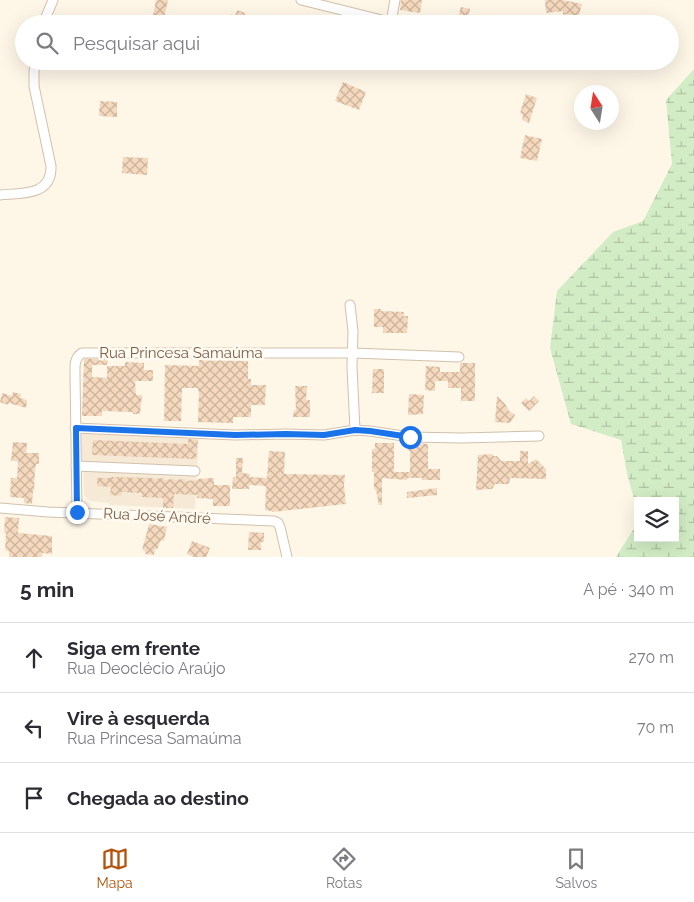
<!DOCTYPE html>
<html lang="pt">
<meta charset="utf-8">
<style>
:root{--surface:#fff;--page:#f7f7f7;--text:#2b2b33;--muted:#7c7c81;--line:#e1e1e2;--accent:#b45309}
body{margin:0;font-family:Raleway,sans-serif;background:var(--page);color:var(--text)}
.controls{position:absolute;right:15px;bottom:15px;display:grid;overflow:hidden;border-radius:0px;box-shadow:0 5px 20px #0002}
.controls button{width:45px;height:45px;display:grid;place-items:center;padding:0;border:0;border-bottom:1px solid var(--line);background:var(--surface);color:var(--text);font:25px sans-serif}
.compass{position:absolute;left:574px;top:85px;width:45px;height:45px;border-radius:50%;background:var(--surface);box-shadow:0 5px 20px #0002;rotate:348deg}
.stop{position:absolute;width:15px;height:15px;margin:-11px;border:4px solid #1a73e8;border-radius:50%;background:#fff}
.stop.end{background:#1a73e8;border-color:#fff;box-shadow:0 1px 5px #0008}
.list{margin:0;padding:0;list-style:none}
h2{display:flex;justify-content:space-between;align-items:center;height:65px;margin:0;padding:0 20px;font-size:21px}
h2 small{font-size:16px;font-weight:400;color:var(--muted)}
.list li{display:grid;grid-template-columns:32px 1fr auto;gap:15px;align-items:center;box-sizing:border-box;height:70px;padding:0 20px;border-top:1px solid var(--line)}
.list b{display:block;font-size:19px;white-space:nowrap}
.list p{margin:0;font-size:16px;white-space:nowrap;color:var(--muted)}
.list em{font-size:16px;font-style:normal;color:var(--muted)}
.icon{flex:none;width:28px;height:28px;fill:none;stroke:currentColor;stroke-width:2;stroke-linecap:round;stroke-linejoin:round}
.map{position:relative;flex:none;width:694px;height:557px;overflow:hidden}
.search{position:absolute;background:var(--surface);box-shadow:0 5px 20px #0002;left:15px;right:15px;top:15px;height:55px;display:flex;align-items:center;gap:12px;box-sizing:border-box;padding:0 18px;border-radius:28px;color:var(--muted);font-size:19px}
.sheet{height:275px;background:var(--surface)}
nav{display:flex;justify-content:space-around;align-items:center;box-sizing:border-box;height:70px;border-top:1px solid var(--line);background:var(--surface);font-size:14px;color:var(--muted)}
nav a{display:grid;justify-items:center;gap:2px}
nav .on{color:var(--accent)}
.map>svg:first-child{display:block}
.residential{fill:#f6ead6}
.wetland{fill:url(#wetland-marsh)}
.building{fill:url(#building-cross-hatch)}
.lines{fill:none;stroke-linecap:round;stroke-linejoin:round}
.minor-casing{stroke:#d2c0ac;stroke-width:11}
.minor{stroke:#fff;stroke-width:9}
.route{stroke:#1a73e8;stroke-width:6}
.labels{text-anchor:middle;stroke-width:5;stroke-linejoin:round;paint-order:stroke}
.street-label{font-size:15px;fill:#7b5f49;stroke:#fffaf0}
</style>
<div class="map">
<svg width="694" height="557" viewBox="0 0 694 557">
<defs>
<pattern id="wetland-marsh" width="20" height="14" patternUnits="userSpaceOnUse" patternTransform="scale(1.25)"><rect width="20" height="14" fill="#d2edc5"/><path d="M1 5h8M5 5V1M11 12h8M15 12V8" fill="none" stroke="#afc3a2"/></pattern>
<pattern id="building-cross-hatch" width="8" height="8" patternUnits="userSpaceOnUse" patternTransform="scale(1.25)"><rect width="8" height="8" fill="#f5d9be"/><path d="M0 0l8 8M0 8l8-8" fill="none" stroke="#cbb39c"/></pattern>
</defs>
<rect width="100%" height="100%" fill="#fef7e8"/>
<!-- residential -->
<polygon class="residential" points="82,434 199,437 195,509 110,505 109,503 90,501 84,495 83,461 81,461 80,436"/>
<!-- wetland -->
<polygon class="wetland" points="694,69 694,557 616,557 638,522 638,538 675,538 675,501 638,501 638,513 627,474 621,440 571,424 550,348 557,291 613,232 643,221 672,164 666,100"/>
<!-- building -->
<g class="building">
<polygon points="156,0 168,0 163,23 152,21"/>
<polygon points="401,0 422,0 420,13 400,10"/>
<polygon points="545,0 563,0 582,4 578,18 567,14 563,15 563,11 546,13"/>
<polygon points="461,7 470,9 467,24 456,24"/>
<polygon points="237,10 245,13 244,17 261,23 261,24 227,24 231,14 235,16"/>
<polygon points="343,82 366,92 359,110 335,101"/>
<polygon points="526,94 537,98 529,123 522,120 523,115 520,113"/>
<polygon points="100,101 117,102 117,117 99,116"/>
<polygon points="525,135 542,139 537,161 520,158"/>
<polygon points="123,157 148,158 147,175 122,173"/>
<polygon points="374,309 381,309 380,311 404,312 403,316 408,316 407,333 383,333 383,327 374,327"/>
<polygon points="84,359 108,359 107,365 92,365 92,377 107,378 107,366 125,366 125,362 144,363 144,370 153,370 153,381 135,381 136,395 142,395 140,414 133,414 133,412 102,411 102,416 82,416"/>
<polygon points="199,360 248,361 248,379 251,379 251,385 266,385 265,405 251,405 251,417 233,417 233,423 198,422 199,391 198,391 198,388 182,388 181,421 164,421 165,365 199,366"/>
<polygon points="460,363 475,363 475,401 461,401 461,388 448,388 448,381 435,381 435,391 425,390 426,366 440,367 440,372 460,372"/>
<polygon points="373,369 384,369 384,393 372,393"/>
<polygon points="295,386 307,386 306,400 310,400 310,417 293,417 294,410 296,411"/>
<polygon points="13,392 21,394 20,398 27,400 26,408 9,403 8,405 0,402 2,393 12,396"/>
<polygon points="409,394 424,395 423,414 408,415"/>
<polygon points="497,396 505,404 509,411 515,415 510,423 495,422"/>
<polygon points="534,396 539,401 529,411 521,403 526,398 529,401"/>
<polygon points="188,439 198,440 196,459 92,455 93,440 188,444"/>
<polygon points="13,442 27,443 26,453 39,453 39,464 36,464 35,470 34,491 33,491 32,504 24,503 24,498 10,497 11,478 17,478 18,461 11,461"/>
<polygon points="375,443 394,443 394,472 410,472 410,451 408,450 408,443 428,444 428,469 440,469 440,480 422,480 422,478 407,478 407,480 382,478 382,505 379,505 376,490 375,490 374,487 374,472 372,472 372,449 375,449"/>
<polygon points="269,451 285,452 284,474 345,475 344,485 346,504 272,512 272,511 265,510 266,486 249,485 249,489 232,489 233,477 236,477 236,458 243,458 242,473 250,474 250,477 267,478"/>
<polygon points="520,451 528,451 528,464 536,459 546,469 546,479 510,478 509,484 495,484 492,489 476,490 478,455 493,454 493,456 497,456 501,461 520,461"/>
<polygon points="111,477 153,478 153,479 164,478 164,480 174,479 174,480 185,479 185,481 198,480 198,479 214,478 214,485 230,485 230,506 213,506 213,499 197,498 197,495 174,494 173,508 163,508 163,498 142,497 142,493 121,492 121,496 110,495 111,487 97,486 97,478 111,478"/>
<polygon points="437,488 437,495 407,498 407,492"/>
<polygon points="5,517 19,518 18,533 52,536 52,554 42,553 42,557 9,557 9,551 5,550 6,533 4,533"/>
<polygon points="149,524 167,527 164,541 161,540 157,550 155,549 154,555 145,554 145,551 142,550"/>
<polygon points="249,532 264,533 264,542 261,542 261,550 248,550"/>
<polygon points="192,541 210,548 206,557 194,557 187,554"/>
</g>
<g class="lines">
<!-- minor casing -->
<g class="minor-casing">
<g id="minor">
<polyline points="301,0 398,24"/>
<polyline points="391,22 395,0"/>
<polyline points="43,24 53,0"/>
<path d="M0,195C22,193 52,196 51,166L34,86V73L35,61"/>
<polyline points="350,305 353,331 352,367 355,430"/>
<polyline points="75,428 235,435 286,434 324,435 355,430 370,431 410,437 462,438 539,436"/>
<polyline points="76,466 195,471"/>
<polyline points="0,508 48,512 274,521 278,523 280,527 287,557"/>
<path d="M77,512L75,374C75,366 74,358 82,353H353L459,357"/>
</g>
</g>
<!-- minor -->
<use href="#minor" class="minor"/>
</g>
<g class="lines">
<!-- route -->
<polyline class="route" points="77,512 76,428 235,435 286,434 324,435 355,430 370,431 410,437"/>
</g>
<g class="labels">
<!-- street labels -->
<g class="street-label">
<text x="181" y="358">Rua Princesa Samaúma</text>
<text transform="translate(157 516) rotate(3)" y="5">Rua José André</text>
</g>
</g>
</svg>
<div class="controls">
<button><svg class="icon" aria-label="layers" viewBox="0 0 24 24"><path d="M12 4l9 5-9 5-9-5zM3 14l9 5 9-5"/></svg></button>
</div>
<svg class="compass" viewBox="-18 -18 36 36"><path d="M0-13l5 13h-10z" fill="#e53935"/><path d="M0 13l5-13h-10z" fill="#7c7c81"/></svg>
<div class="stop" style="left:410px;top:437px"></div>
<div class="stop end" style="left:77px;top:512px"></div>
<div class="search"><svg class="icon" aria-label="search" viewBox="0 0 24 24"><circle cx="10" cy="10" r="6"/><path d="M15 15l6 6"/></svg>Pesquisar aqui</div>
</div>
<section class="sheet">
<h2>5 min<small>A pé · 340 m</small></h2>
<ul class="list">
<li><svg class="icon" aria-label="ahead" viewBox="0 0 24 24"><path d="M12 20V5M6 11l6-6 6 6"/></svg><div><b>Siga em frente</b><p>Rua Deoclécio Araújo</p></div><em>270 m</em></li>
<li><svg class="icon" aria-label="left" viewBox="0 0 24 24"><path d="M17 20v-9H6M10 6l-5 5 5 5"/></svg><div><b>Vire à esquerda</b><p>Rua Princesa Samaúma</p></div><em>70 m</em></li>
<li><svg class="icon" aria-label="arrive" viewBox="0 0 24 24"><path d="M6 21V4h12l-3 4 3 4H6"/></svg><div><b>Chegada ao destino</b></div></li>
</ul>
</section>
<nav>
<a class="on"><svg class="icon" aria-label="map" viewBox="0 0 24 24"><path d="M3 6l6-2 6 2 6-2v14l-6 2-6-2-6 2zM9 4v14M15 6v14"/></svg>Mapa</a>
<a><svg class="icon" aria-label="directions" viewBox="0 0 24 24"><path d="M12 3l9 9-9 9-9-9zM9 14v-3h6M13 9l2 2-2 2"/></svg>Rotas</a>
<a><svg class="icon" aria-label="saved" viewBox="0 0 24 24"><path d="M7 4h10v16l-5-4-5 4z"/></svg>Salvos</a>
</nav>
